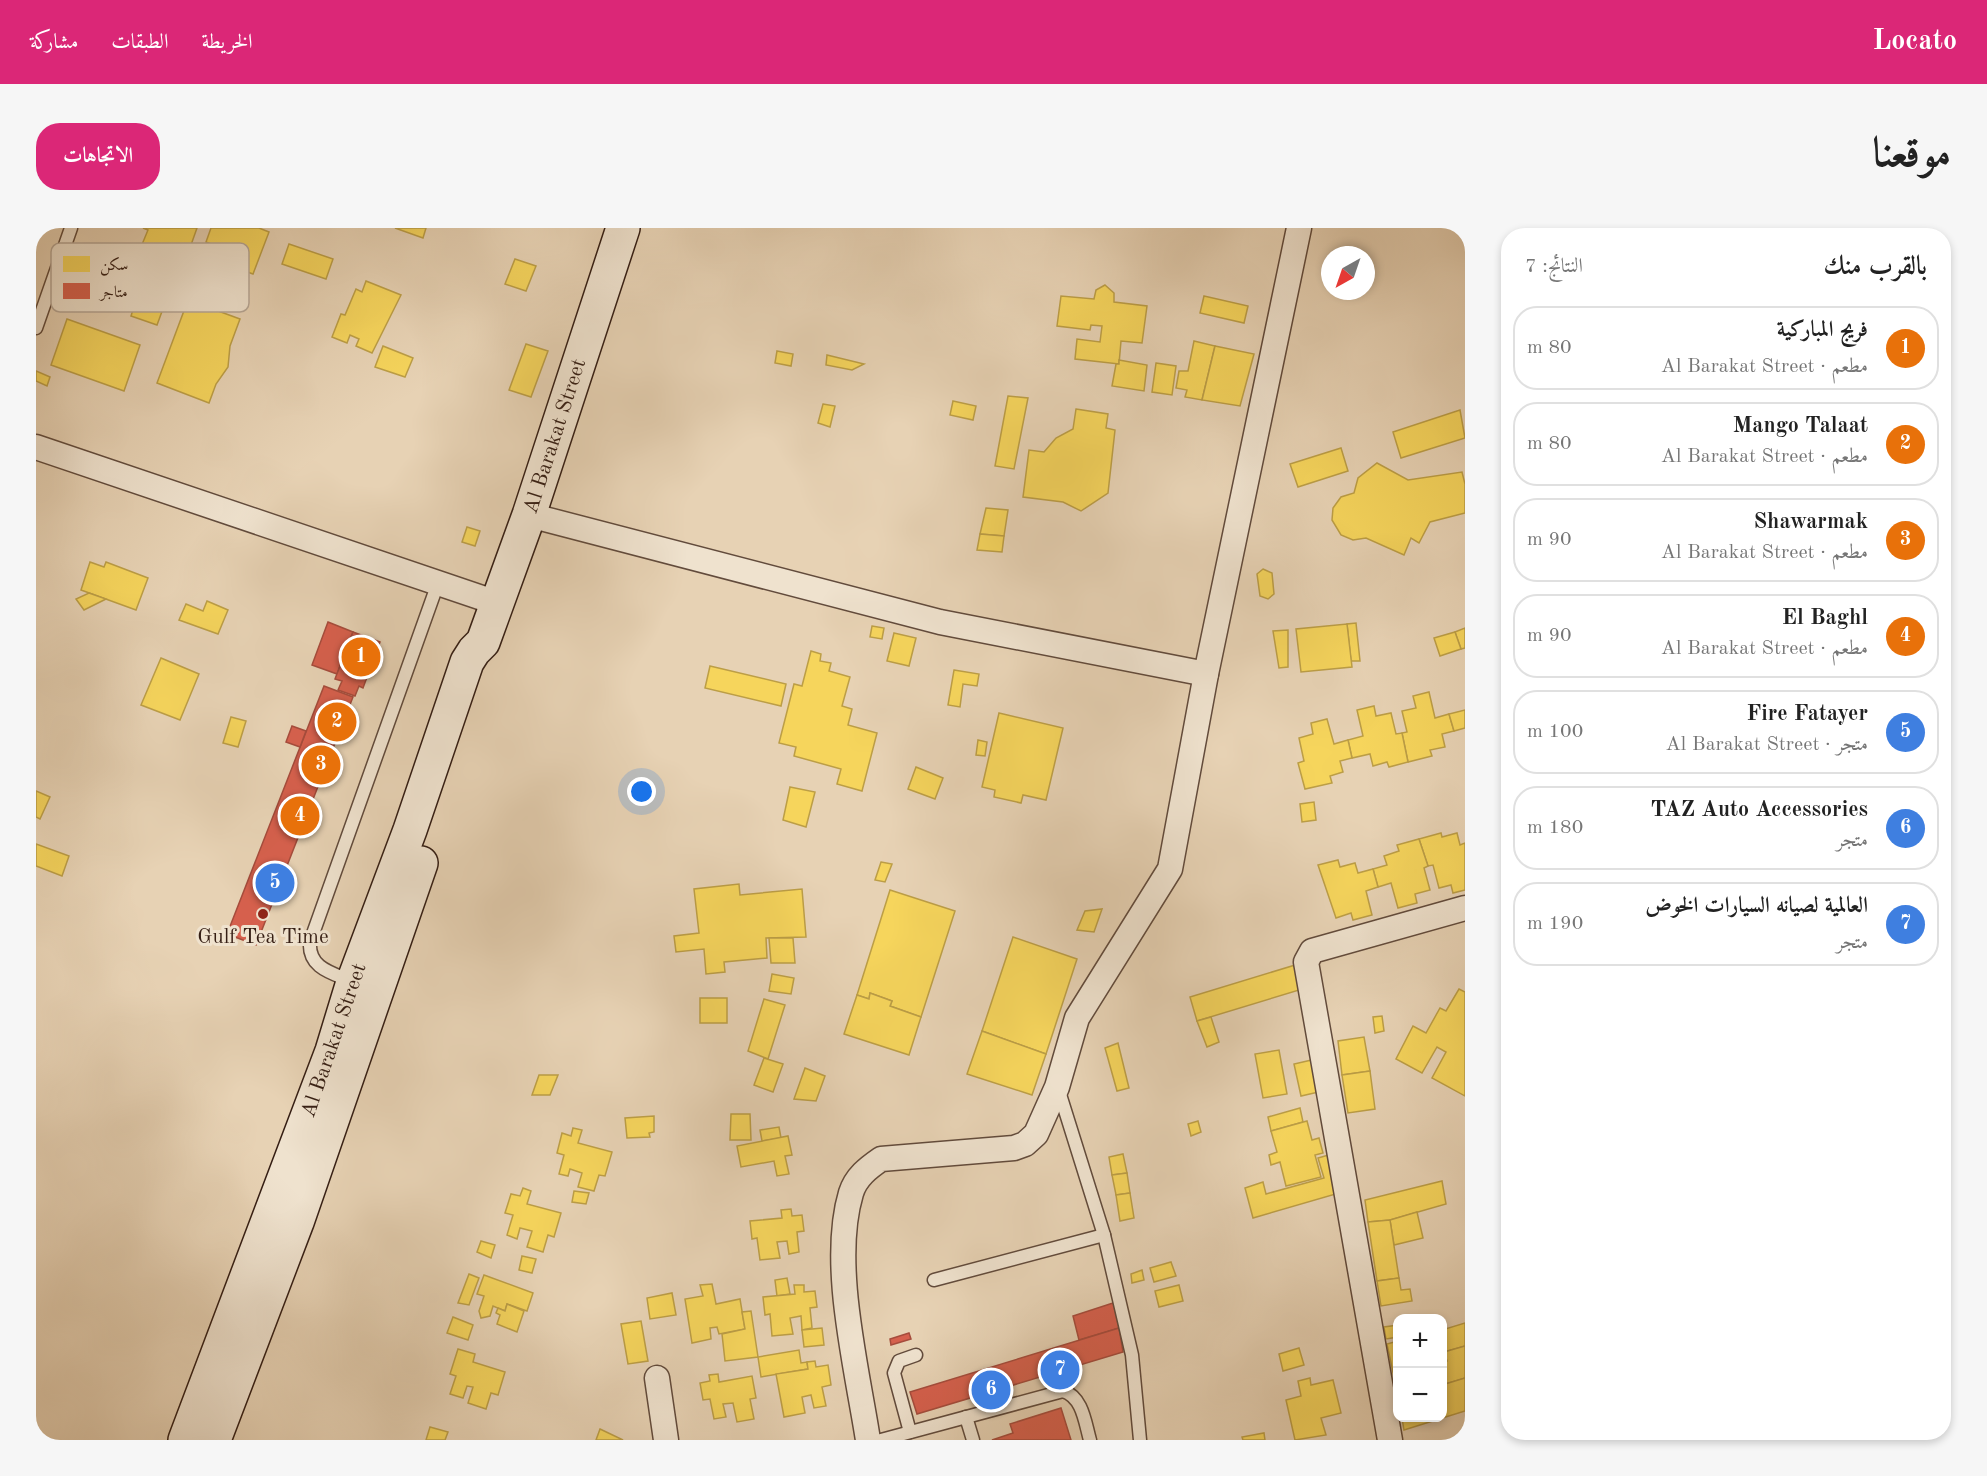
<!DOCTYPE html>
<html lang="ar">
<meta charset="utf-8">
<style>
:root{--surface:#fff;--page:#f6f6f6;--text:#222;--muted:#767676;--line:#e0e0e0;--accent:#db2777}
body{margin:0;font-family:"Old Standard TT",Amiri,serif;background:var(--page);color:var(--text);direction:rtl}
.controls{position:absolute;right:18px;bottom:18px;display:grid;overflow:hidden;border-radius:12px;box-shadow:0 3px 9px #0003}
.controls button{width:54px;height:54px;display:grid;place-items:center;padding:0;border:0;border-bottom:2px solid var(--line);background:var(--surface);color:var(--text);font:30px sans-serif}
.compass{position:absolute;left:1285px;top:18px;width:54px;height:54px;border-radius:50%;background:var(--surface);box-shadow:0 3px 9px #0003;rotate:220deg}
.you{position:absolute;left:606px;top:564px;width:21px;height:21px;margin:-15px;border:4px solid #fff;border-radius:50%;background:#1a73e8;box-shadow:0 0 0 9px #1a73e833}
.badge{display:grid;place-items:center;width:39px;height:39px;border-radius:50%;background:var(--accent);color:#fff;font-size:20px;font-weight:700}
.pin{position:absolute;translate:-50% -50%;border:3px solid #fff;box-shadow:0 2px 6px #0006}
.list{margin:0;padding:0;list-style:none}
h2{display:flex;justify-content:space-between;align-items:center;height:78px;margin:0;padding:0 24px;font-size:26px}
h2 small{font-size:20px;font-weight:400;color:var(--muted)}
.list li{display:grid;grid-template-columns:39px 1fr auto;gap:18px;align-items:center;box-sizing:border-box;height:84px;margin:0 12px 12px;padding:0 12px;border:2px solid var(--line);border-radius:24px}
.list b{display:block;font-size:22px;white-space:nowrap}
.list p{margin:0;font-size:20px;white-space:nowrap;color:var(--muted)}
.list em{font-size:20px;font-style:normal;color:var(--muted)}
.map{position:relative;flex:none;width:1429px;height:1212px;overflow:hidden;direction:ltr;border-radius:24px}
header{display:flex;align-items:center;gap:36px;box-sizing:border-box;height:84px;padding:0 30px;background:var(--accent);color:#fff}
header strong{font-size:28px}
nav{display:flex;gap:33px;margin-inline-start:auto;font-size:21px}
.intro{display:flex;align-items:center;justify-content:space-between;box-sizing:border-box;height:144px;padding:0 36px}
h1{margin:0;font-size:42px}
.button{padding:15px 27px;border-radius:24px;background:var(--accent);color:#fff;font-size:21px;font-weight:700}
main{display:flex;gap:36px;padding:0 36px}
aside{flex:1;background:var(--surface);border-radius:24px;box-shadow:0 3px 9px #0003}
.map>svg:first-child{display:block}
.homes{fill:#f6d55c;stroke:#bc9e46;stroke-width:1.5}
.shops{fill:#d6604d;stroke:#a64c3c;stroke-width:1.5}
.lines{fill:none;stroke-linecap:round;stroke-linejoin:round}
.lane-casing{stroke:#624b3c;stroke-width:15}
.street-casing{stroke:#624b3c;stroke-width:27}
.secondary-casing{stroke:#351e14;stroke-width:36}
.lane{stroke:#efe2ce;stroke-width:12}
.street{stroke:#efe2ce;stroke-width:24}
.secondary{stroke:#efe2ce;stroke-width:33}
.poi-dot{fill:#8f2418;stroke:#efe2ce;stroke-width:2}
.labels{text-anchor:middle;stroke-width:6;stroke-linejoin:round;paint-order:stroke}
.street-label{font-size:21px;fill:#351e14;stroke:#efe2ce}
.poi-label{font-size:21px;fill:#351e14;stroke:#efe2ce}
.key{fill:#efe2ce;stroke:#b7a796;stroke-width:1.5}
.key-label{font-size:16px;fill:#351e14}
</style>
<header>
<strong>Locato</strong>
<nav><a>الخريطة</a><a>الطبقات</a><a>مشاركة</a></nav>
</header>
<div class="intro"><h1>موقعنا</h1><a class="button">الاتجاهات</a></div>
<main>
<aside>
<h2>بالقرب منك<small>النتائج: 7</small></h2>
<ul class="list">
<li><span class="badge" style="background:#e8710a">1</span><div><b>فريج المباركية</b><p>مطعم · Al Barakat Street</p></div><em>80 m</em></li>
<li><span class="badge" style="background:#e8710a">2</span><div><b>Mango Talaat</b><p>مطعم · Al Barakat Street</p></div><em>80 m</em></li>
<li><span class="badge" style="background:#e8710a">3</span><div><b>Shawarmak</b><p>مطعم · Al Barakat Street</p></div><em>90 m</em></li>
<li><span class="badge" style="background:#e8710a">4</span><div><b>El Baghl</b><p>مطعم · Al Barakat Street</p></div><em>90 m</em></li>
<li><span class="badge" style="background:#3f7fe0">5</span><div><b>Fire Fatayer</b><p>متجر · Al Barakat Street</p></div><em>100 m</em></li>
<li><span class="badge" style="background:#3f7fe0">6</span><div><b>TAZ Auto Accessories</b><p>متجر</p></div><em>180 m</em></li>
<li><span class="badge" style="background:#3f7fe0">7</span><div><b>العالمية لصيانه السيارات الخوض</b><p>متجر</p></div><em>190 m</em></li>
</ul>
</aside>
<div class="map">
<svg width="1429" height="1212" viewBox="0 0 1429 1212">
<rect width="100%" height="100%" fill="#e7d2b4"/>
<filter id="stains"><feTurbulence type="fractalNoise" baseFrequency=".00333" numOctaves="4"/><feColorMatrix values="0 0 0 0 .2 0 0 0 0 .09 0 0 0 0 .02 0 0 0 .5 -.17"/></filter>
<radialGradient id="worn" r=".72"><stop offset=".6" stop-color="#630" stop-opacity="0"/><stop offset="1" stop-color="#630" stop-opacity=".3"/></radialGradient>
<!-- homes -->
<g class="homes">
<polygon points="107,0 161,0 144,48 100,31 112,2"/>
<polygon points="175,0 223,0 233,4 217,46 170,29 175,16 170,14"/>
<polygon points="359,0 390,0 387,10"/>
<polygon points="253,16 297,31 290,51 246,36"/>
<polygon points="479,31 500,38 490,63 469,56"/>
<polygon points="330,53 365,67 336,125 320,118 323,111 314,107 311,115 296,109 305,86 309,87 320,61 326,64"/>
<polygon points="1069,57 1078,65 1078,74 1111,78 1106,115 1085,113 1083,136 1039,131 1041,111 1064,114 1066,98 1055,97 1054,102 1021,98 1025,68 1058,71 1060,62"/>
<polygon points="1168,68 1212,78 1208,95 1164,85"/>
<polygon points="101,69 128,78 121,97 95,88"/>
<polygon points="152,72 204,91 194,118 192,139 180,156 173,175 121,155"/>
<polygon points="31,91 104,117 88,163 15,137"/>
<polygon points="1158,113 1179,118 1166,172 1149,169 1151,162 1140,160 1143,143 1152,143"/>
<polygon points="490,116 512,123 495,169 473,162"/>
<polygon points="347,118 377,130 369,149 339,139"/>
<polygon points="1179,118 1218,126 1204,178 1166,172"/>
<polygon points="741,123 757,126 755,138 739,135"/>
<polygon points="791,127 828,136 816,142 790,137"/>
<polygon points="1083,132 1111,137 1108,163 1076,158 1080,136 1083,136"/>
<polygon points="1120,135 1140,138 1136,167 1116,164"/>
<polygon points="0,143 14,149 11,158 0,153"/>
<polygon points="972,168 992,170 978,241 959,238"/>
<polygon points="917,173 940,178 937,192 914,187"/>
<polygon points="787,176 799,178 794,199 782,195"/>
<polygon points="1040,181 1072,186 1070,200 1079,202 1072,265 1045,283 1027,274 987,269 993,222 1008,224 1020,210 1037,201"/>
<polygon points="1424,182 1429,210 1365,230 1357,204"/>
<polygon points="1305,220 1312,243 1262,259 1254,236"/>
<polygon points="1341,235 1372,252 1426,244 1429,256 1429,285 1394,294 1383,315 1375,310 1368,327 1330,310 1317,312 1305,307 1296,292 1297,280 1305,269 1318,265 1322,250"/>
<polygon points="950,280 972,282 968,308 944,306"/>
<polygon points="431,299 444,303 439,318 426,314"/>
<polygon points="944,306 968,308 966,324 941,322"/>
<polygon points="54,334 68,339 70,334 112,350 100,382 45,362"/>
<polygon points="1227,341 1236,345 1238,366 1232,371 1224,368 1221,346"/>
<polygon points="53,365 70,371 48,382 40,371"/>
<polygon points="171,373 192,382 182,406 143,392 150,376 167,383"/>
<polygon points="1320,395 1324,433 1315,433 1311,396"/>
<polygon points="1311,396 1316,439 1265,444 1260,401"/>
<polygon points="836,398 848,400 846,411 834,409"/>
<polygon points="1429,400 1429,420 1425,421 1419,404"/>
<polygon points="1252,402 1252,439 1243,440 1237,403"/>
<polygon points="1419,404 1425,421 1404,428 1398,410"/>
<polygon points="858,405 880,410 873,438 851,433"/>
<polygon points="775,423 785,426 784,433 795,435 793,443 814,449 806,478 816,481 812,497 841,505 826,563 801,556 805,541 758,528 760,519 743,515 758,456 766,458"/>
<polygon points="125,430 163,446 144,492 105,477"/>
<polygon points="674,438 750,456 745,478 669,460"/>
<polygon points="918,442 943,446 941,458 927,456 924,479 912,477"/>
<polygon points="1393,464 1399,490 1413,486 1418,503 1406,506 1409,519 1394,522 1396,528 1372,534 1366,505 1371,504 1366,483 1380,480 1377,468"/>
<polygon points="1338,478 1340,488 1355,485 1360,506 1366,505 1372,534 1353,539 1351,534 1337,538 1334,526 1316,530 1312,512 1327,508 1321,482"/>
<polygon points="1429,482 1429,500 1418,503 1413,486"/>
<polygon points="963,485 1027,500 1010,572 987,567 985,575 958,569 959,562 946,559"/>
<polygon points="195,489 210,493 202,519 187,515"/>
<polygon points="1291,491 1298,516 1312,512 1316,530 1304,533 1307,544 1294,548 1296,555 1269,561 1262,535 1268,533 1263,510 1277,506 1275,495"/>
<polygon points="942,512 951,514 949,528 940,527"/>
<polygon points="880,539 907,550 899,571 872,561"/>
<polygon points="754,559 779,564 770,599 747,592"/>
<polygon points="0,563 14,569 4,591 0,589"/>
<polygon points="1278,574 1280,592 1266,594 1264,576"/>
<polygon points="1405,605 1406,609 1421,605 1424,617 1429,615 1429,662 1417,665 1415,657 1403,660 1397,637 1392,638 1383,611"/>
<polygon points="1383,611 1392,638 1388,640 1394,662 1379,666 1381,675 1362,680 1355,655 1342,659 1337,641 1351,637 1348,628 1363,623 1361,617"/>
<polygon points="0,616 33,628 26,648 0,638"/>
<polygon points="1302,632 1304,639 1319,635 1322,645 1337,641 1342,659 1330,663 1336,687 1317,692 1315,685 1300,690 1282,637"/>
<polygon points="845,634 856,636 849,654 839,652"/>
<polygon points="703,656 704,667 766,661 770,709 730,710 731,730 688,734 689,744 670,746 668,721 640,724 638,708 663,705 658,661"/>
<polygon points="854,662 919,683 885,789 854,778 856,773 834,765 833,771 821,767"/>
<polygon points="1066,681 1058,704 1041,702 1049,683"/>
<polygon points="977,709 1041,731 1010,826 946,803"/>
<polygon points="733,710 757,710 759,735 735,735"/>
<polygon points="1269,734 1273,759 1161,793 1154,769"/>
<polygon points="736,746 758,750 755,766 733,763"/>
<polygon points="1423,761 1429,764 1429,868 1396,850 1410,824 1401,819 1386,845 1360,831 1377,798 1390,805 1404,780 1410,783"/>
<polygon points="834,765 856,773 854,778 885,789 873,827 808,806 821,767 833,771"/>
<rect x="664" y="770" width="27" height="25"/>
<polygon points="728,771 749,777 732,831 712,823"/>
<polygon points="1346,788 1348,803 1339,805 1337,789"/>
<polygon points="1175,789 1183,814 1171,819 1161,793"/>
<polygon points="946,803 1010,826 996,867 931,846"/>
<polygon points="1328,809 1334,843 1306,847 1302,813"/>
<polygon points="1082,815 1093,860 1081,863 1069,820"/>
<polygon points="1243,822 1251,866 1227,870 1219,826"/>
<polygon points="728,830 747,836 737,864 718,857"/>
<polygon points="1280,831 1287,863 1265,868 1258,836"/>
<polygon points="769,840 789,848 780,873 758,871"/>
<polygon points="1334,843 1339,881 1312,885 1306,847"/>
<polygon points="503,847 522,847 514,867 496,867"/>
<polygon points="1264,880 1267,894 1235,903 1232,889"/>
<polygon points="695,886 714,886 715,912 694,912"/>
<polygon points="618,888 618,904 613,905 614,909 591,910 589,890"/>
<polygon points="1162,893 1165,904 1155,908 1152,896"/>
<polygon points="1271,893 1276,912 1283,910 1287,925 1279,927 1285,949 1250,958 1244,934 1235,937 1233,927 1241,924 1235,903"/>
<polygon points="743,899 745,910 726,913 724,902"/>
<polygon points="537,900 546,902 542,915 576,924 569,948 563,947 558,963 542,959 546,945 534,941 532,948 523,946 528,927 521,925 526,905 535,908"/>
<polygon points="752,908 756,927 749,928 753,946 741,948 738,933 705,939 701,918"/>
<polygon points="1303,924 1310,963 1217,990 1209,960 1227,954 1230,966 1288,950 1282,930"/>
<polygon points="1087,926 1091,945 1076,947 1073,929"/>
<polygon points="1091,945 1094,965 1080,967 1076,947"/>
<polygon points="1406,953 1410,976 1354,992 1332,994 1329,972"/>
<polygon points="487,960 495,963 491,976 525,985 518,1009 512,1007 507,1024 491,1019 496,1003 484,1000 481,1011 471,1007 477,987 469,985 475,966 484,968"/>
<polygon points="538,963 553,965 550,976 536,974"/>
<polygon points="1094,965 1098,990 1084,993 1080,967"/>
<polygon points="755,981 756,988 766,987 768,1003 761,1004 763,1024 753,1026 751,1013 741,1014 744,1030 724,1032 721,1010 716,1011 714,993 746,990 745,982"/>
<polygon points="1381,984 1387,1010 1358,1017 1354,992"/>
<polygon points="1354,992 1363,1050 1341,1053 1332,994"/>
<polygon points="445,1013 459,1017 455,1030 441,1024"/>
<polygon points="486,1028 500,1031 496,1045 483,1042"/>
<polygon points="1135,1034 1140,1048 1118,1054 1114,1040"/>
<polygon points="1106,1042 1108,1052 1096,1055 1095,1046"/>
<polygon points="433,1046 443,1050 433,1077 422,1075"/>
<polygon points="448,1047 497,1065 491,1083 471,1076 469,1083 457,1078 454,1088 445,1090 443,1083 448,1068 441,1066"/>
<polygon points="751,1050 754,1066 741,1068 739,1052"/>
<polygon points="1363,1050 1365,1062 1374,1061 1376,1073 1345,1078 1341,1053"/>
<polygon points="676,1056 680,1076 704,1071 709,1101 683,1106 681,1099 674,1100 675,1111 656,1115 649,1071 667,1068 664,1057"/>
<polygon points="758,1057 768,1057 768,1064 779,1063 781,1079 774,1080 776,1100 766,1102 765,1088 754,1090 757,1106 736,1108 734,1086 729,1087 727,1069 759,1066"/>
<polygon points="1143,1057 1147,1073 1123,1079 1119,1063"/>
<polygon points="636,1065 640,1087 614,1091 611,1070"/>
<polygon points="471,1076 488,1083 481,1104 461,1096 464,1087 460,1085 462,1080 469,1083"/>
<polygon points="715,1083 722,1129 689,1133 686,1106 709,1101 706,1084"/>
<polygon points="417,1089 437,1097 432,1112 411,1105"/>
<polygon points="605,1093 612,1133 592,1136 585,1096"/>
<polygon points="1429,1095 1429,1118 1408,1124 1406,1102"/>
<polygon points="1362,1097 1362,1109 1350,1111 1348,1099"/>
<polygon points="786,1100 788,1117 768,1119 766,1102"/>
<polygon points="1362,1113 1362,1153 1359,1154 1351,1116"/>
<polygon points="1429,1118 1429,1150 1406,1157 1406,1134 1411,1133 1408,1124"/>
<polygon points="1263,1120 1268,1137 1247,1143 1243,1126"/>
<polygon points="422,1121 439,1126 437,1134 469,1144 462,1167 455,1165 450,1181 432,1175 437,1159 431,1158 427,1170 414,1166 420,1148 414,1146"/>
<polygon points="763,1122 765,1135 771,1134 772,1141 725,1149 722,1129"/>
<polygon points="779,1133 780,1139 792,1137 795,1157 786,1159 790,1178 778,1180 775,1167 766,1169 769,1185 748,1189 740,1146 772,1141 771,1134"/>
<polygon points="682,1146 683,1154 716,1148 720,1170 714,1171 718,1191 701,1194 697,1175 687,1176 690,1189 678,1191 674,1171 667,1172 664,1155 674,1153 673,1147"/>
<polygon points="1274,1150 1275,1157 1297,1152 1305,1185 1285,1190 1290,1207 1259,1212 1250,1172 1265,1168 1262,1153"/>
<polygon points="1429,1150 1429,1183 1368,1202 1366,1190 1406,1190 1406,1157"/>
<polygon points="394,1199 412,1204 409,1212 390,1212"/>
<polygon points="564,1201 587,1212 560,1212"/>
<polygon points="1228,1205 1229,1212 1207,1212 1206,1209"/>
</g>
<!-- shops -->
<g class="shops">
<polygon points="292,394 317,404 301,446 276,437"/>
<polygon points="317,404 344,414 327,460 323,458 319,468 302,462 306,453 299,451"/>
<polygon points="288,458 317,469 220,717 191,706"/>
<polygon points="256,498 270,503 264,519 250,514"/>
<polygon points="1080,1074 1083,1100 1043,1112 1037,1088"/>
<polygon points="1083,1100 1087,1124 881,1186 874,1164"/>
<polygon points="873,1105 875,1111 855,1117 854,1111"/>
<polygon points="1025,1180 1035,1212 956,1212 977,1205 974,1196"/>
</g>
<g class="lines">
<!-- lane casing -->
<g class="lane-casing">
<g id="lane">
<polyline points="0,100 35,0"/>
<path d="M315,753C296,745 272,740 274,714L402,355"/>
<polyline points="1022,860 1068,1007 1096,1127 1104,1212"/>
<polyline points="898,1052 1068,1007"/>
<polyline points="930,1189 937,1212"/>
<polyline points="874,1204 858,1145 863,1133 880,1127"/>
<path d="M845,1212L1027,1163C1047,1169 1049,1195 1054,1212"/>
</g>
</g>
<!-- street casing -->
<g class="street-casing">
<g id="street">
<polyline points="0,219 461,375"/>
<polyline points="493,287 904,394 1170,446"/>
<polyline points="621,1150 630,1212"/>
<path d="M832,1212C821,1140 794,1035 815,965C820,949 832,940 845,931L978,920L989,916L1000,906L1021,859L1041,790L1134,641L1170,446L1263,0"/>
<polyline points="1354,1212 1270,734 1276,723 1429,680"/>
</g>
</g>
<!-- secondary casing -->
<g class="secondary-casing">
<g id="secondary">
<polyline points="149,1212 296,823 317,754 374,602 431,434 438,423 447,414 493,287 587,0"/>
<polyline points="178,1212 261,994 385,635"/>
</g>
</g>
<!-- lane -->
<use href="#lane" class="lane"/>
<!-- street -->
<use href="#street" class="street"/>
<!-- secondary -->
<use href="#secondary" class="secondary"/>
</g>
<!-- markers -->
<circle class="poi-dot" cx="227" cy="686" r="6"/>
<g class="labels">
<!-- street labels -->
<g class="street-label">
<text transform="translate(518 208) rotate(-72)" y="7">Al Barakat Street</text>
<text transform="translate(297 812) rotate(-71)" y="7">Al Barakat Street</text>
</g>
<!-- poi labels -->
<g class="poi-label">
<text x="227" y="715">Gulf Tea Time</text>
</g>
</g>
<!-- legend -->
<rect x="15" y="15" width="198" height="69" rx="9" class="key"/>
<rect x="27" y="28" width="27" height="16" fill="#f6d55c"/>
<rect x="27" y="55" width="27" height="16" fill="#d6604d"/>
<g class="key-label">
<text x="64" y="42">سكن</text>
<text x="64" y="69">متاجر</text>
</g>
<rect width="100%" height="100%" filter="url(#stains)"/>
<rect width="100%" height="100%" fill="url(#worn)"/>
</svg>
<div class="controls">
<button>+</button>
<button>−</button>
</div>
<svg class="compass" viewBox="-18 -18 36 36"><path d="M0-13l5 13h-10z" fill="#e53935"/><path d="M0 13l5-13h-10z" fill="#767676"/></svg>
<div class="you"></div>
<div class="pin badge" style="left:325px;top:429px;background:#e8710a">1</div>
<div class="pin badge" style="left:301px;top:494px;background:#e8710a">2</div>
<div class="pin badge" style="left:285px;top:537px;background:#e8710a">3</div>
<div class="pin badge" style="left:264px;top:588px;background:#e8710a">4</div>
<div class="pin badge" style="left:239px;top:655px;background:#3f7fe0">5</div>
<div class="pin badge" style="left:955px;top:1162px;background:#3f7fe0">6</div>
<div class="pin badge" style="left:1024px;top:1142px;background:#3f7fe0">7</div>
</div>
</main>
